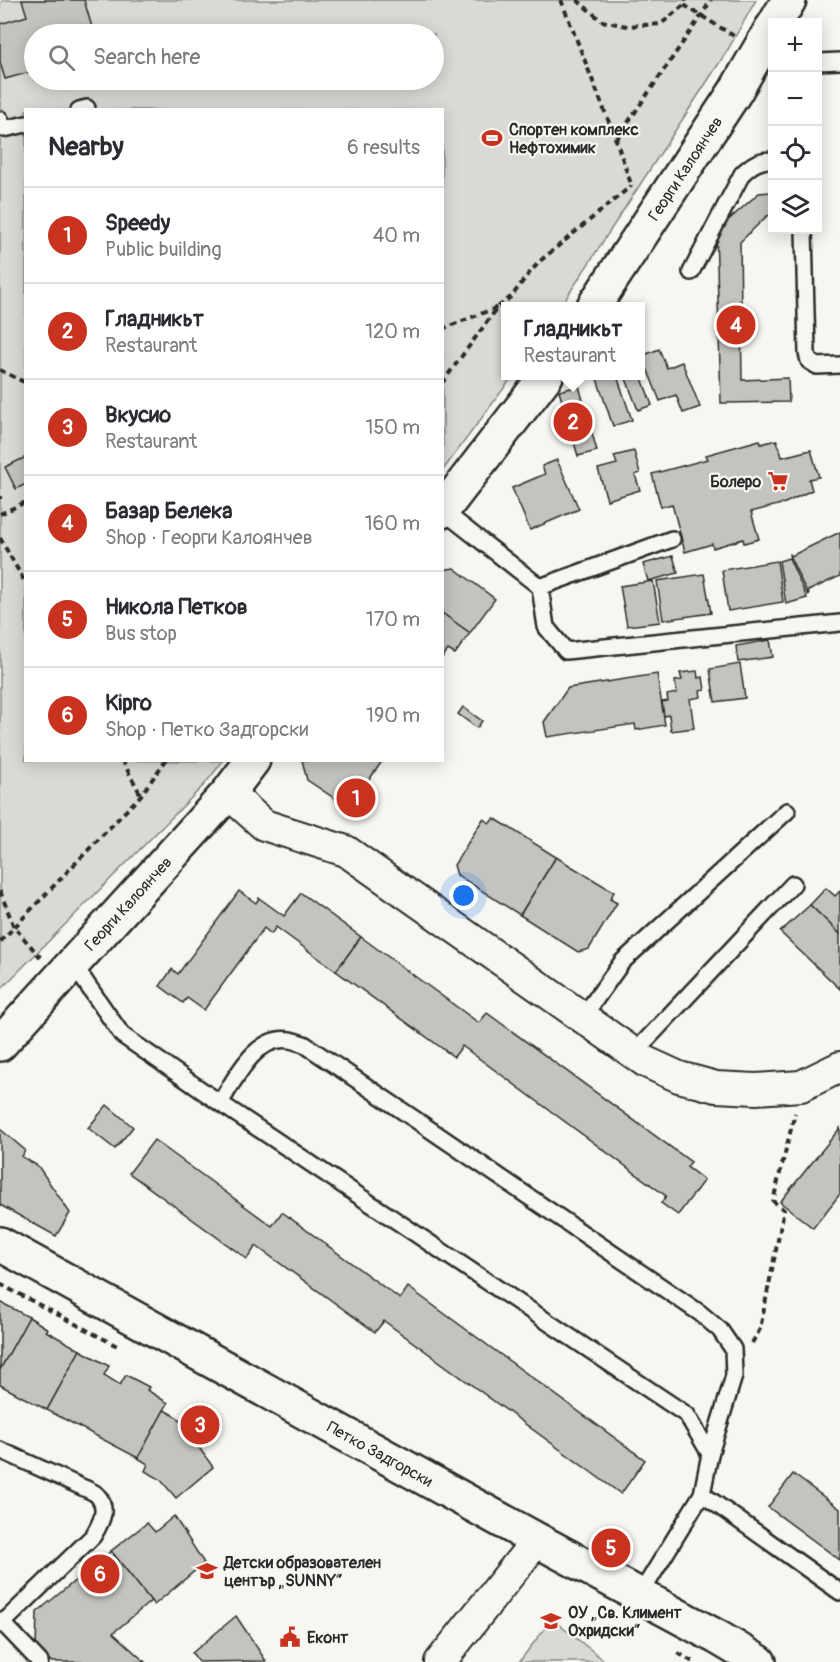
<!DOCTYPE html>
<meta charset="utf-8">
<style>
:root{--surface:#fff;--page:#f7f7f7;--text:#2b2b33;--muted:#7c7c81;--line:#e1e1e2;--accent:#c8321e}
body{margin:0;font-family:Pangolin,sans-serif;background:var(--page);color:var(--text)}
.controls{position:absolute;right:18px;top:18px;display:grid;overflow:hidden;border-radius:0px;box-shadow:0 3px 15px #0003}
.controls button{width:54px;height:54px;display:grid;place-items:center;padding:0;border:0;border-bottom:2px solid var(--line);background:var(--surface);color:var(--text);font:30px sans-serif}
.you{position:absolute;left:464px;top:896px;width:21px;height:21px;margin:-15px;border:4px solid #fff;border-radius:50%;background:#1a73e8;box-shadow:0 0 0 9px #1a73e833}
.badge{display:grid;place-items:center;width:39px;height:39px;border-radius:50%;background:var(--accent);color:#fff;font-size:20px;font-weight:700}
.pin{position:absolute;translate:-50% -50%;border:3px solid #fff;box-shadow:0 2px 6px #0006}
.popup{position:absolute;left:501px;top:302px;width:144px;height:78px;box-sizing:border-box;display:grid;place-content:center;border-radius:0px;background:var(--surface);filter:drop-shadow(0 2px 4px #0005);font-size:20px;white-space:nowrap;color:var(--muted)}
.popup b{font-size:22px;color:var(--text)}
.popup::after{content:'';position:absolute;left:50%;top:100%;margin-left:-12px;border:12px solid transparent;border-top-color:var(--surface)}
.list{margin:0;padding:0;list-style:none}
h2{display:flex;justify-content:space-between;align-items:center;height:78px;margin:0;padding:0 24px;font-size:26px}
h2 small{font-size:20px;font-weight:400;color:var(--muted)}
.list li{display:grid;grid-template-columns:39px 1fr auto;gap:18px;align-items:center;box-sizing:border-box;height:96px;padding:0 24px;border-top:2px solid var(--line)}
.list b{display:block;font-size:22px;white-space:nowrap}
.list p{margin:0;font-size:20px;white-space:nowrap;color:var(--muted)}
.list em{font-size:20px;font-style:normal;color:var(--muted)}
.icon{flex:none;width:33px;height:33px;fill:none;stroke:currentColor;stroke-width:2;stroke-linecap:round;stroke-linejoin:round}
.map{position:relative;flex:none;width:840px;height:1662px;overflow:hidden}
.search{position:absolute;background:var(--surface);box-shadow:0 3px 15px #0003;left:24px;top:24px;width:420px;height:66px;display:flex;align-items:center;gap:15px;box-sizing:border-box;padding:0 21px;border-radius:33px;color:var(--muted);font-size:22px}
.panel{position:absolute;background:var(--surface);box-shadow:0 3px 15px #0003;left:24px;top:108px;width:420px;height:654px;border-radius:0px}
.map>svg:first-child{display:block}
.green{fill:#d9d9d5;stroke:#828280;stroke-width:1.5;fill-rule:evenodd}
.building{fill:#c3c3c0;stroke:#2b2b2b;stroke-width:1.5}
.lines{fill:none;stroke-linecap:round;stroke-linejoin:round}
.service-casing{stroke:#2b2b2b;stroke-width:20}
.minor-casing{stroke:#2b2b2b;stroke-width:34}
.tertiary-casing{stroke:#2b2b2b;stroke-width:38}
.path{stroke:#2b2b2b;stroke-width:4;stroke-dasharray:6 4.5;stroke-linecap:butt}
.service{stroke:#f6f6f2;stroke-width:15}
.minor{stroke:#f6f6f2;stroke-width:30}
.tertiary{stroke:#f6f6f2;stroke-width:33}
.labels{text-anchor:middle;stroke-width:4.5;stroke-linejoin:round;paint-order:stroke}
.poi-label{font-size:16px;font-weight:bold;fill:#2b2b2b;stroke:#f6f6f2;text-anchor:start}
.street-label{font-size:16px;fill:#2b2b2b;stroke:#f6f6f2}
</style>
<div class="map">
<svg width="840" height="1662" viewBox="0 0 840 1662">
<rect width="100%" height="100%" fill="#f6f6f2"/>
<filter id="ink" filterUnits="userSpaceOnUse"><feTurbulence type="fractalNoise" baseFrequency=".0167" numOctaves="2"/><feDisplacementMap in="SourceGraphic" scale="12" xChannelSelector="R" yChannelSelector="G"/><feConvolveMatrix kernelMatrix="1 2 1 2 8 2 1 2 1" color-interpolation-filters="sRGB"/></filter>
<g filter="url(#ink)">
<!-- green -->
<g class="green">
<path d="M4,0H756L727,51L561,306H506V376H513L443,470L442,110H26V760L223,761L204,785L0,990V3ZM34,34H434V80H34Z"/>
<polygon points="552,1619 606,1662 519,1662"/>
</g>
<!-- building -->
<g class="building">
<polygon points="22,0 84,0 94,34 34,34 34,71 5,79 0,62 0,24 27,16"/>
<polygon points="771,192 772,192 772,215 767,216 740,242 742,380 788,378 789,402 721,403 716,231 759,193"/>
<polygon points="659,349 667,368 682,362 700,407 683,413 676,395 660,401 642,356"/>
<polygon points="640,373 652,405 638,410 625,376 640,376"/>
<polygon points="596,376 617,376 632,420 613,426"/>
<polygon points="579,386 597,451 578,456 559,391"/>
<polygon points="760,440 761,444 777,440 782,457 811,450 819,477 809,479 812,490 785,503 751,512 759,539 744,543 743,539 713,548 712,544 685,552 672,504 661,507 652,474 708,459 706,455"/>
<polygon points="634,451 640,473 635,475 640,490 607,500 598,469 617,464 614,456"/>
<polygon points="26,457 26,484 16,489 5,467"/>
<polygon points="557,460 579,509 530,530 512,488 545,474 542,466"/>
<polygon points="840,532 840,576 808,591 809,594 808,595 789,555 790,554 791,556"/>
<polygon points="673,556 678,573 648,581 643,564"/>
<polygon points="789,558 807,598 786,604 779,561"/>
<polygon points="777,561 783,602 728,611 722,570"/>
<polygon points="454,568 495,599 470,633 442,613 442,570"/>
<polygon points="704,574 711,613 663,620 657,581"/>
<polygon points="653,581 660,622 627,626 620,586"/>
<polygon points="442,613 470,633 455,654 448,650 442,658"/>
<polygon points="770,640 773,657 738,662 736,646"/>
<polygon points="740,664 745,698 715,702 710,669"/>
<polygon points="697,671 698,678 703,677 705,690 700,691 701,697 690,699 694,728 671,731 669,715 664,716 662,702 668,701 667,695 677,693 675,681 682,680 680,673"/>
<polygon points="657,674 665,725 636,730 635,724 547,737 544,722 568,688"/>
<polygon points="463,707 482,721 477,728 458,714"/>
<polygon points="302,760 383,760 349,808 307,780"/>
<polygon points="494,818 556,857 520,915 457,875 454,865 483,819 490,823"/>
<polygon points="556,857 614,892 610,899 617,903 589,949 578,952 520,915"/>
<polygon points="826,888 835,896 840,891 840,934 810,905"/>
<polygon points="239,891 256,903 259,898 284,916 301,893 361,937 336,971 276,927 271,934 264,928 204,1010 187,998 183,1003 160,986 172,969 178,974"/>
<polygon points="810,905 840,934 840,989 780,932"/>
<polygon points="361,937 479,1023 487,1013 691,1162 687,1167 704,1180 678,1215 661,1203 666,1196 462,1046 454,1057 336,971"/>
<polygon points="107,1105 133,1127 115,1149 88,1128"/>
<polygon points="840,1128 840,1194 813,1228 780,1202"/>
<polygon points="0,1129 25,1150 22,1157 38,1166 70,1213 56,1236 0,1205"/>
<polygon points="154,1140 272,1226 282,1212 400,1299 408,1287 645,1460 621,1494 384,1321 375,1332 256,1246 247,1259 129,1173"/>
<polygon points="0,1302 29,1317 0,1370"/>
<polygon points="29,1317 48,1329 46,1331 80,1350 47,1410 0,1385 0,1370"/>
<polygon points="80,1350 109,1366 104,1375 120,1385 126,1375 149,1387 147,1390 168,1403 138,1458 47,1410"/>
<polygon points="164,1410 177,1417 213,1467 176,1498 160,1479 145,1471 148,1464 138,1458"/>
<polygon points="793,1474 840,1509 840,1560 768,1507"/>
<polygon points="174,1516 204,1563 154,1605 111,1551 147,1523 155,1532"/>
<polygon points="111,1551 151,1601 113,1633 145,1662 52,1662 36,1648 37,1612"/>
<polygon points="236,1616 266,1661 199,1662 192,1653"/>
</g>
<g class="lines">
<!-- service casing -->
<g class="service-casing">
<g id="service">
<polyline points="818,62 840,61"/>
<polyline points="79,110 87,108"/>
<polyline points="0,119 4,129 26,124"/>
<polyline points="804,230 807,353 809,361 817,366 840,365"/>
<path d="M691,272L742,174C752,164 759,160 772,160"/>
<polyline points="443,511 540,587"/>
<polyline points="672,539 540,587 546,627 566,651 840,623"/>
<polyline points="73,964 122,1035 220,1103 687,1415 710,1454"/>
<polyline points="583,1017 622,962 787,811"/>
<polyline points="634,1053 793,884"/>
<path d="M220,1103C235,1079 256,1034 290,1040C295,1041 300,1043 304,1044L700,1313L720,1330L733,1349L734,1376L710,1454L702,1494L640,1595"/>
<path d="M0,1450L84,1488C88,1490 94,1492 97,1495C109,1508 101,1523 93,1536L3,1623"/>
<polyline points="702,1494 840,1592"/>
<polyline points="0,1620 40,1662"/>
</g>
</g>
<!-- minor casing -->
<g class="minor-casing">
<g id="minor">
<polyline points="228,793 264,825 346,851 646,1062 679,1077 716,1087 756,1089 801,1086 840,1067"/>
<polyline points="440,1662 537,1540"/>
</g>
</g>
<!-- tertiary casing -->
<g class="tertiary-casing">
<g id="tertiary">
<polyline points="776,22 789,0"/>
<path id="s1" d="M594,306L735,92L772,28"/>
<polyline points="442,511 546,376"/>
<path id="s2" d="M0,1044L228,793L253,760"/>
<path id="s3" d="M0,1244L537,1540L717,1637L759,1662"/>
</g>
</g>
<!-- path -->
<g class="path">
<polyline points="561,0 616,140 632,187"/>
<polyline points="577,0 602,21 627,26 661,24 684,5 686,0"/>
<polyline points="684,5 734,36"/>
<polyline points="616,140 701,16 711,0"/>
<polyline points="442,329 498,307 506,312"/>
<polyline points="0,370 26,383"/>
<polyline points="442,383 498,307 512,296 526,277 540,261 631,186"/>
<polyline points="0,496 0,499"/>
<polyline points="0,514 26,502"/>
<polyline points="0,538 26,584"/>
<polyline points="122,760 141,795"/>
<polyline points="0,891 14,927 41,958"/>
<polyline points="0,942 141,795 166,760"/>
<polyline points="0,1284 119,1347"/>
<polyline points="752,1343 760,1329 784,1210 773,1201 795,1113"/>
<polyline points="678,1653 693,1662"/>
</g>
<!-- service -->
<use href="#service" class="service"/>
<!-- minor -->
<use href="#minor" class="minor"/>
<!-- tertiary -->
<use href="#tertiary" class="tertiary"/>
</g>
</g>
<!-- icons -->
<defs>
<g id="stadium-bare" transform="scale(1.62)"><path d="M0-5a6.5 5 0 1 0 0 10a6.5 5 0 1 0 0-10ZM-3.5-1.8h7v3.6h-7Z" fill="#c8321e" stroke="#f6f6f2" stroke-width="2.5" paint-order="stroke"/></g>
<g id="supermarket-bare" transform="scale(1.62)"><path d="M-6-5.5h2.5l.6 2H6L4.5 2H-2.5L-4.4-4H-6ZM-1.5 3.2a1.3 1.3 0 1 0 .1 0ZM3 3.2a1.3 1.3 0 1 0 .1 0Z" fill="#c8321e" stroke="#f6f6f2" stroke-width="2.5" paint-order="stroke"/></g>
<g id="school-bare" transform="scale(1.62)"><path d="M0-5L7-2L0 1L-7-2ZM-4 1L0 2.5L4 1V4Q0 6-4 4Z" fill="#c8321e" stroke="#f6f6f2" stroke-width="2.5" paint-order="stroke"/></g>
<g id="civic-bare" transform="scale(1.62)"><path d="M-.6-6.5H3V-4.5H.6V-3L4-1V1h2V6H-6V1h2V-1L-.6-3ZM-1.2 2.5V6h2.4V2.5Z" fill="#c8321e" stroke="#f6f6f2" stroke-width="2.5" paint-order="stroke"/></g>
</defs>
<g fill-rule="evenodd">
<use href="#stadium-bare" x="492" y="138"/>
<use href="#supermarket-bare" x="778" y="481"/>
<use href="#school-bare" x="207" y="1571"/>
<use href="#school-bare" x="551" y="1621"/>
<use href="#civic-bare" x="290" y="1637"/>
</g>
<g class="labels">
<!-- poi labels -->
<g class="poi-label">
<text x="509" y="135">Спортен комплекс<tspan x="509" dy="18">Нефтохимик</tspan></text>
<text x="761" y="487" text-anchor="end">Болеро</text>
<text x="224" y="1568">Детски образователен<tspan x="224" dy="18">център „SUNNY“</tspan></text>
<text x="568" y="1618">ОУ „Св. Климент<tspan x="568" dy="18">Охридски“</tspan></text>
<text x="307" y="1643">Еконт</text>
</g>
<!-- street labels -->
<g class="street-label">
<text dy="6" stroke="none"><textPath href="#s1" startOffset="165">Георги Калоянчев</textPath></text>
<text dy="6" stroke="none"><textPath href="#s2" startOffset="190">Георги Калоянчев</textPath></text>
<text dy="6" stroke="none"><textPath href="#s3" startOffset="434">Петко Задгорски</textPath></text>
</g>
</g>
</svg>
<div class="controls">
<button>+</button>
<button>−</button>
<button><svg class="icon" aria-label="locate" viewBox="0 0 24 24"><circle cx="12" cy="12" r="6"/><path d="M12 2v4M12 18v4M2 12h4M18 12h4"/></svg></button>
<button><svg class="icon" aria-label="layers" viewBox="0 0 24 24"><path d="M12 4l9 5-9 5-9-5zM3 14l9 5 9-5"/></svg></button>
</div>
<div class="you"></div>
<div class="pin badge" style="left:356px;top:798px">1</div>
<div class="pin badge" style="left:573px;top:422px">2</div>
<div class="popup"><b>Гладникьт</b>Restaurant</div>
<div class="pin badge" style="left:200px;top:1425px">3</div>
<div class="pin badge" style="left:736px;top:325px">4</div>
<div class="pin badge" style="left:611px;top:1548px">5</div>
<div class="pin badge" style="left:100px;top:1574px">6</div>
<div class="search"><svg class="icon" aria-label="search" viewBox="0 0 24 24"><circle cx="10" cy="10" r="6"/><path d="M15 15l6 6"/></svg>Search here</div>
<section class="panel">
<h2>Nearby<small>6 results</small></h2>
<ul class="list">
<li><span class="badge">1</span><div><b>Speedy</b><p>Public building</p></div><em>40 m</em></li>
<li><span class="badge">2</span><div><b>Гладникьт</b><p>Restaurant</p></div><em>120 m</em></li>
<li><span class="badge">3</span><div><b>Вкусио</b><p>Restaurant</p></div><em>150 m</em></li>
<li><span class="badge">4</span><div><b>Базар Белека</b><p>Shop · Георги Калоянчев</p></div><em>160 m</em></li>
<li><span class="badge">5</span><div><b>Никола Петков</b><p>Bus stop</p></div><em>170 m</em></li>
<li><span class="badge">6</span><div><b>Kipro</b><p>Shop · Петко Задгорски</p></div><em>190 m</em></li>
</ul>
</section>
</div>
